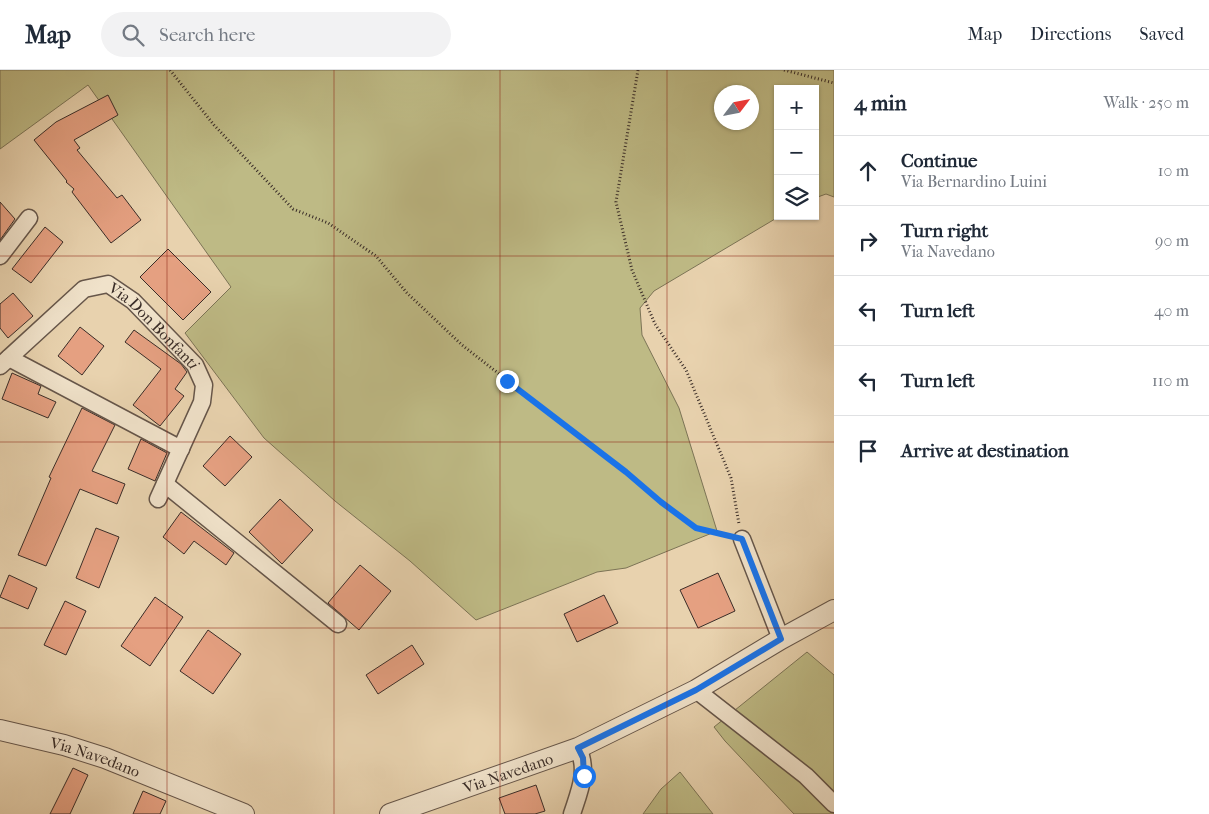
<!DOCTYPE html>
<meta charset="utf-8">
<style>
:root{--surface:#fff;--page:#f2f2f3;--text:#1f2937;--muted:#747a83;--line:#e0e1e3}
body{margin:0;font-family:"IM FELL French Canon",serif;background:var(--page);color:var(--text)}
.controls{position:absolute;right:15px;top:15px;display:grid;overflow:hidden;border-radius:0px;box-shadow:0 1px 4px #0004}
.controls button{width:45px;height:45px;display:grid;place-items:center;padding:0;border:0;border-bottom:1px solid var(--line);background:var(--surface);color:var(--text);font:25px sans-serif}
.compass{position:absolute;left:714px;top:15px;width:45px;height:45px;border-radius:50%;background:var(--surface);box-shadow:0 1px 4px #0004;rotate:58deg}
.stop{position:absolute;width:15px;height:15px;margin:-11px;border:4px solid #1a73e8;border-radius:50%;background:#fff}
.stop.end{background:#1a73e8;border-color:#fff;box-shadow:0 1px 5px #0008}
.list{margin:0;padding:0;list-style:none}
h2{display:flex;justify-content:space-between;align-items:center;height:65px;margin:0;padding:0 20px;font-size:21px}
h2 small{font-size:16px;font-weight:400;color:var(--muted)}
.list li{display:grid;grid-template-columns:32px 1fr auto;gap:15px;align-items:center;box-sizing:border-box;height:70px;padding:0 20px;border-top:1px solid var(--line)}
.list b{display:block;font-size:19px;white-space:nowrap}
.list p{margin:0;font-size:16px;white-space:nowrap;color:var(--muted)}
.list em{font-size:16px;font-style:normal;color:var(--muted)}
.icon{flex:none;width:28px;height:28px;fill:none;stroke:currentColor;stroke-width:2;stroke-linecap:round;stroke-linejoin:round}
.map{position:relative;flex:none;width:834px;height:744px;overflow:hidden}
header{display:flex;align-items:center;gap:30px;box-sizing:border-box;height:70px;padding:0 25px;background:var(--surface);border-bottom:1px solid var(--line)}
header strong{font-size:24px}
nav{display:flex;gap:28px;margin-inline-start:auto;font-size:18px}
.search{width:350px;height:45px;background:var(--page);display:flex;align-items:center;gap:12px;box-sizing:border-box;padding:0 18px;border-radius:28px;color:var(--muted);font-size:19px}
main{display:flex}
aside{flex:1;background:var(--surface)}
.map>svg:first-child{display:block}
.green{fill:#beba85;stroke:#7c7456;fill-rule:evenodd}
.building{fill:#e5a081;stroke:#3a2d28}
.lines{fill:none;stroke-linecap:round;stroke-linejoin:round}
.minor-casing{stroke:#66564a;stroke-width:19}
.tertiary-casing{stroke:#66564a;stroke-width:22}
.path{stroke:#3a2d28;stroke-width:3;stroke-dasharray:1 2.5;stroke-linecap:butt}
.minor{stroke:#f0e2ca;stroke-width:16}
.tertiary{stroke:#f0e2ca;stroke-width:20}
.route{stroke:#1a73e8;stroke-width:6}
.grid{fill:none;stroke:#8f2418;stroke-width:1;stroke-opacity:0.55}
.labels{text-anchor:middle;stroke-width:5;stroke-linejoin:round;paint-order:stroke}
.street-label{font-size:16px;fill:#3a2d28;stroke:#f0e2ca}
</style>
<header>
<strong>Map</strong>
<div class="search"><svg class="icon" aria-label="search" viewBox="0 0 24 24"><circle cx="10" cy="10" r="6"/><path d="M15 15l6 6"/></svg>Search here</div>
<nav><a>Map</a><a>Directions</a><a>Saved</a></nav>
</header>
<main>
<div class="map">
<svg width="834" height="744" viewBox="0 0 834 744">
<rect width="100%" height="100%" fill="#e8d2ae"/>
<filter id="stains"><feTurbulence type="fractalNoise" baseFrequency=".004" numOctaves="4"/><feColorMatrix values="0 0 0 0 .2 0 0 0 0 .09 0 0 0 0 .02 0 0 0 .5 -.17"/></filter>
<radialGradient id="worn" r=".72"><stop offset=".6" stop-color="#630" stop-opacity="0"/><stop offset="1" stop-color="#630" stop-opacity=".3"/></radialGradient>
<!-- green -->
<g class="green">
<path d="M0,0H834V127L826,124L815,128V19H778V146H780L654,221L640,238L642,265L679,338L717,461L626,498L597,502L476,550L410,491L335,431L264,368L185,263L231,217L88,15L0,79ZM722,22H752V52H722Z"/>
<polygon points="807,582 834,605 834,744 794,744 725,671 714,657"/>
<polygon points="680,702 713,744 643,744 661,719"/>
</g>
<!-- building -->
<g class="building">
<polygon points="108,25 118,45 74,70 80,78 77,80 117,128 122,125 141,150 111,173 72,122 74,119 66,112 67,111 34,70 56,52"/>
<polygon points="0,132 15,149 0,170"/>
<polygon points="45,157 63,172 31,213 12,199"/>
<polygon points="168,179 211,222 183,250 140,207"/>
<polygon points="13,223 33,246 8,268 0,258 0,234"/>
<polygon points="80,257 104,276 82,305 58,286"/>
<polygon points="134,260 181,294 187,302 175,319 184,326 160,356 133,335 161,299 125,272"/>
<polygon points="12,303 41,316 38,324 56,332 48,348 2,329"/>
<polygon points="82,338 115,355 92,401 125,414 117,434 80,419 46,496 18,485 51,408 49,407"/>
<polygon points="230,366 252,387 225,416 203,396"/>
<polygon points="141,369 167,383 155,411 128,399"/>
<polygon points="280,429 313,460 282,494 249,462"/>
<polygon points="181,442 234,483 226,495 194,471 184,484 163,467"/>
<polygon points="96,458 119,467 99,518 76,508"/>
<polygon points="360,495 391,521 359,560 328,533"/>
<polygon points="718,503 735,541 698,558 680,520"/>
<polygon points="9,505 37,518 28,539 0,527"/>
<polygon points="604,525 618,553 577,572 564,544"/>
<polygon points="155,527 183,547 150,596 121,576"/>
<polygon points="65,531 86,541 66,585 44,575"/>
<polygon points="208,560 241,584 213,624 180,601"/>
<polygon points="412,575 424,594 378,624 366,605"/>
<polygon points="73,698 88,705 70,744 50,744"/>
<polygon points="536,715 545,741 535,744 505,744 499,728"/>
<polygon points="143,721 166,731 160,744 133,744"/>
</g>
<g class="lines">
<!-- minor casing -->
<g class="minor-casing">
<g id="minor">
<polyline points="0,186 29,148"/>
<polyline points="9,288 181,379"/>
<path id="s1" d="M0,296L84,219L108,214L133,231L195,295L204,315L202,332L158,429"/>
<polyline points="165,414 338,554"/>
<polyline points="742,469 781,569"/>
<polyline points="696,620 806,706 834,734"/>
<path d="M572,744C579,722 589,701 578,678"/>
</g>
</g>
<!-- tertiary casing -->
<g class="tertiary-casing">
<g id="tertiary">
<path id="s2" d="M0,660L64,675L105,688L244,744"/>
<path id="s3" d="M390,744L578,678L696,620L781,569L834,540"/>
</g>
</g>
<!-- path -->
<g class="path">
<polyline points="170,0 214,55 293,139 328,153 376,186 407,223 462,275 626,403 661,432 696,458 726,466"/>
<polyline points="638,0 616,132 632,200 655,254 686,300 731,408 739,454"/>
<polyline points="784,0 834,13"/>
</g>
<!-- minor -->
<use href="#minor" class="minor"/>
<!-- tertiary -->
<use href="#tertiary" class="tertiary"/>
</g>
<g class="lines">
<!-- route -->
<polyline class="route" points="507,311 626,402 661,432 696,458 742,469 781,569 696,620 578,678 583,688 584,706"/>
</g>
<!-- grid -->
<path class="grid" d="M167,0V744M334,0V744M500,0V744M667,0V744M0,186H834M0,372H834M0,558H834"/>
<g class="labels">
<!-- street labels -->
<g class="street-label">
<text dy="6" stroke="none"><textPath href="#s1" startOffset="201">Via Don Bonfanti</textPath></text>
<text dy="6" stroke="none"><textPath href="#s2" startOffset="99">Via Navedano</textPath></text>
<text dy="6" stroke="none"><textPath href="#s3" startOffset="125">Via Navedano</textPath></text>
</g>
</g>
<rect width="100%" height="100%" filter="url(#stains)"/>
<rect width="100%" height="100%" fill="url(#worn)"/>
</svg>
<div class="controls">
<button>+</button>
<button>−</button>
<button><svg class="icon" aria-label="layers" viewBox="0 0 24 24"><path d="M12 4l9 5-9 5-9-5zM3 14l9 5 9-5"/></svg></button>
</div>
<svg class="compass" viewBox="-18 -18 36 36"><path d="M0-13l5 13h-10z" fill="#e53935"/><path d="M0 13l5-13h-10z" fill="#747a83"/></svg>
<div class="stop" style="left:584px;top:706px"></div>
<div class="stop end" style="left:507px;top:311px"></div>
</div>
<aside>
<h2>4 min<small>Walk · 250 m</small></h2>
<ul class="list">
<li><svg class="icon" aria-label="ahead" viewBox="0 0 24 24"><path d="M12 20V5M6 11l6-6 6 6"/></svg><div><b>Continue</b><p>Via Bernardino Luini</p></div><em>10 m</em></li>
<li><svg class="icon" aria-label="right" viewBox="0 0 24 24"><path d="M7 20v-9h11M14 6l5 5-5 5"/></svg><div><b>Turn right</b><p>Via Navedano</p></div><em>90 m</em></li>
<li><svg class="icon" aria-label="left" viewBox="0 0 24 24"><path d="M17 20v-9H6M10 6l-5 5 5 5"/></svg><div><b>Turn left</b></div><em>40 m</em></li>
<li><svg class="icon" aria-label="left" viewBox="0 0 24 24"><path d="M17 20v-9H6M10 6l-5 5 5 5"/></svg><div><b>Turn left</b></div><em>110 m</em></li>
<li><svg class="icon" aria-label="arrive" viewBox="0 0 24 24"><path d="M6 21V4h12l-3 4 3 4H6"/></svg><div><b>Arrive at destination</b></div></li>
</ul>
</aside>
</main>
